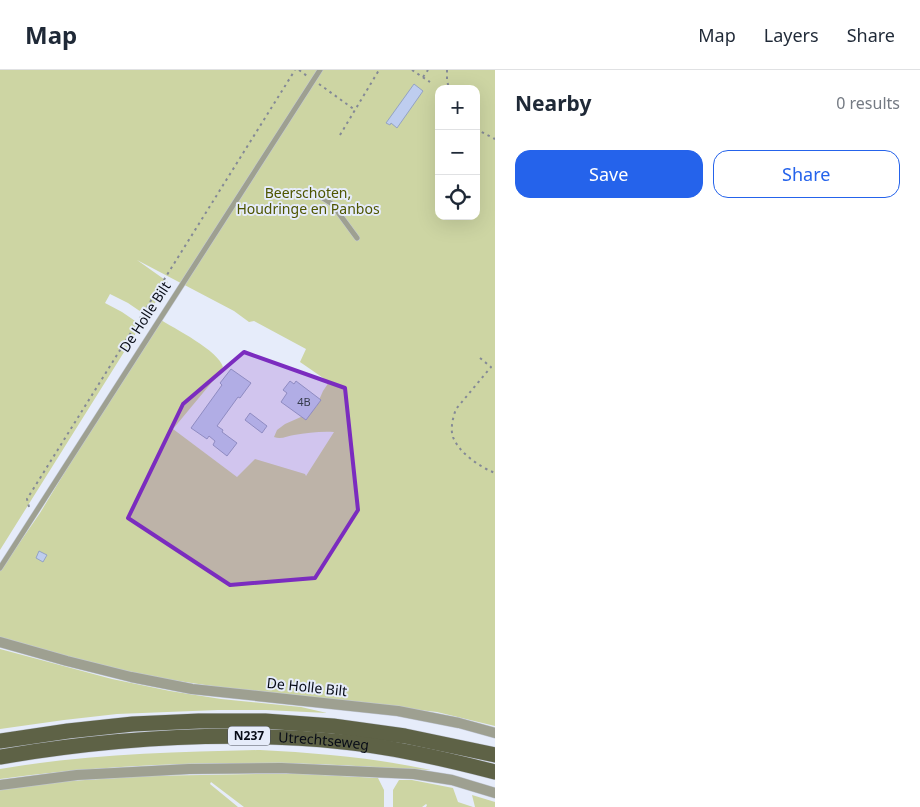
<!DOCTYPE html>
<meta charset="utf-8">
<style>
:root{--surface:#fff;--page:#f2f2f3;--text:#1f2937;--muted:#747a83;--line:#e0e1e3;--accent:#2563eb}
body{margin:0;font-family:"Noto Sans",sans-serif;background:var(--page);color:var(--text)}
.controls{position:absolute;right:15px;top:15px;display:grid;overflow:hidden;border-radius:10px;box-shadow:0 5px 20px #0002}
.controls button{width:45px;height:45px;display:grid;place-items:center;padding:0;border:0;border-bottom:1px solid var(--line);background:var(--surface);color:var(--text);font:25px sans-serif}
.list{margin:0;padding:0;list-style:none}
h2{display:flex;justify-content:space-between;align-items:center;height:65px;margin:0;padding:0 20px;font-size:21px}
h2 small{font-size:16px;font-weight:400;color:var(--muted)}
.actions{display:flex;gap:10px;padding:15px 20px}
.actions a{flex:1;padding:11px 0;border:1px solid var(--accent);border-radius:15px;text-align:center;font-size:18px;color:var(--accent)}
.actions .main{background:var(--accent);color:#fff}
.icon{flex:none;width:28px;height:28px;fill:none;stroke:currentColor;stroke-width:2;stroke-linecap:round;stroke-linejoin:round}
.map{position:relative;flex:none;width:495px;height:737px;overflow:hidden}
header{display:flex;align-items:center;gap:30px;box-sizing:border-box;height:70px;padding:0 25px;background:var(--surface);border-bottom:1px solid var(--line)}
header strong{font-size:24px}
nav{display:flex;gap:28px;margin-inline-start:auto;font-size:18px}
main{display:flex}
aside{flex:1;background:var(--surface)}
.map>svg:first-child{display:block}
.green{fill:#cdd5a3;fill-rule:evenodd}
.building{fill:#becdef;stroke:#94a3c3}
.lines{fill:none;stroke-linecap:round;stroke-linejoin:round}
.service-casing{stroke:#c2c8d6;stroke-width:6}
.minor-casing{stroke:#c2c8d6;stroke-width:11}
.primary-casing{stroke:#c2c8d6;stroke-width:16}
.path{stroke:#848996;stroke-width:2;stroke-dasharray:2.5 4;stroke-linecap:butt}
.service{stroke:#9ea091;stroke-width:5}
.minor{stroke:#9ea091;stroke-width:10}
.primary{stroke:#5e6246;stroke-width:15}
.marked{fill:#7b2cbf;fill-opacity:0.2;stroke:#7b2cbf;stroke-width:4;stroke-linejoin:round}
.labels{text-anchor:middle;stroke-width:4;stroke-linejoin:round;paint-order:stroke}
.number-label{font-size:11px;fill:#363c4d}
.shield{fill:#e6ecfa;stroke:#4b4f5b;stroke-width:1}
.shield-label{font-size:12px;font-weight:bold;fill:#080c17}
.park-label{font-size:14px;fill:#4e5500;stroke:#e6ecfa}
.street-label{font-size:14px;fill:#080c17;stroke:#e6ecfa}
</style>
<header>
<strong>Map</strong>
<nav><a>Map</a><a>Layers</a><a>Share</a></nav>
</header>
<main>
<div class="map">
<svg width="495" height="737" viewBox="0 0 495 737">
<rect width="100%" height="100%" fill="#e6ecfa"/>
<!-- green -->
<g class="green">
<path d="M0,0H495V656L437,642L225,618L172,610L125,601L0,569V501L40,443L118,314L159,249C174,258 219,281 223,297L217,306L173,359L237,407L255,389L305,404L306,406L334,362C321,361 307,363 294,365C287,366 281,370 274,367L277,360L285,354L310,343L316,337L323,321L329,312L300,292L306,279L254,251L249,252L234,241L137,190L168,212L147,246L128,233L110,224L105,233L122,242L141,255L0,480ZM439,19H476V146H439Z"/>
<polygon points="0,579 112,609 170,621 221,629 301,637 327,643 266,640 218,640 117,644 64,650 0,659"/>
<path d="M260,680C318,683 375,688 431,700C392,699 353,695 314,694C209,691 104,695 0,709V699C86,684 173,682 260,680Z"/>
<polygon points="256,704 303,704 378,708 384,720 384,737 244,737 211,712 210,714 238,737 0,737 0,719 54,712 147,706"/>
<polygon points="399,710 412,710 453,718 458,732 473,737 426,737 427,735 426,734 422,737 393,737 393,720"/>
<polygon points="472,725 495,732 495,737 475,737"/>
</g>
<!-- building -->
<g class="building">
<polygon points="414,14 423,21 397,58 391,53 390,55 386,53"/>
<polygon points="231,299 251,313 240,328 238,327 217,356 223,360 222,362 237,373 227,386 213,375 215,371 209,366 207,369 191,358 222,315 220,313"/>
<polygon points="290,311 294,314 296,311 321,330 306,350 281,332 287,323 283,320"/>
<polygon points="250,343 267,356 262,363 245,350"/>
<polygon points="39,481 47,485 43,492 36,488"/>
</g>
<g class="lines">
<!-- service casing -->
<g class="service-casing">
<g id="service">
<polyline points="315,123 332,134 357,168"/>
<polyline points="0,498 320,0"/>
</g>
</g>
<!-- minor casing -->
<g class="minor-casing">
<g id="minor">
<polyline points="0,572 67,591 131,607 192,619 398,641 459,653 495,663"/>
<polyline points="0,715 77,705 189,699 281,698 414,704 452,710 495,723"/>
</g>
</g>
<!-- primary casing -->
<g class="primary-casing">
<g id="primary">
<polyline points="0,671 68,661 133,654 199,651 265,651 333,656 405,666 495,685"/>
<path id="s1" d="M0,687C113,668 229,660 343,672C394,677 445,689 495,702"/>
</g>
</g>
<!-- path -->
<g class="path">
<polyline points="299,0 307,6"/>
<polyline points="412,0 430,12"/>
<polyline points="447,0 447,10 449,19"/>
<polyline points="423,7 428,0"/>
<polyline points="319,14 355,40"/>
<polyline points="476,59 495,69"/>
<polyline points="340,65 379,0"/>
<path d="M480,288L491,297L456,339C453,347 450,359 453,367C459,383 480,397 495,403"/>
<polyline points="29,437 27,429 295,0"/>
</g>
<!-- service -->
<use href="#service" class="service"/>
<!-- minor -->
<use href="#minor" class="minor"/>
<!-- primary -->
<use href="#primary" class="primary"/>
</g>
<!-- marked area -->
<path class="marked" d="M244,282L345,318L358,440L315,508L230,515L128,448L183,334Z"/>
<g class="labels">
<!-- number labels -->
<g class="number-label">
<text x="304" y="336">4B</text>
</g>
<!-- shield labels -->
<rect class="shield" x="228" y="656.5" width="42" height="19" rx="4"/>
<g class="shield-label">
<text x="249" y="670">N237</text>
</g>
<!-- park labels -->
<g class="park-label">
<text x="308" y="128">Beerschoten,<tspan x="308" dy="16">Houdringe en Panbos</tspan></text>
</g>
<!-- street labels -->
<g class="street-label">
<text transform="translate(145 247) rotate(-57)" y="5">De Holle Bilt</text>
<text transform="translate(307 617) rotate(6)" y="5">De Holle Bilt</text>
<text dy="5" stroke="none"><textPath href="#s1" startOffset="325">Utrechtseweg</textPath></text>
</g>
</g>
</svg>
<div class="controls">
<button>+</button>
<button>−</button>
<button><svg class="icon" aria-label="locate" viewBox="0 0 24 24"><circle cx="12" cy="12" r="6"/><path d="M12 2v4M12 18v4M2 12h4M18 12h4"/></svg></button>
</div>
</div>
<aside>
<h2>Nearby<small>0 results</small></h2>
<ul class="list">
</ul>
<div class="actions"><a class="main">Save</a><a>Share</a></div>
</aside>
</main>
